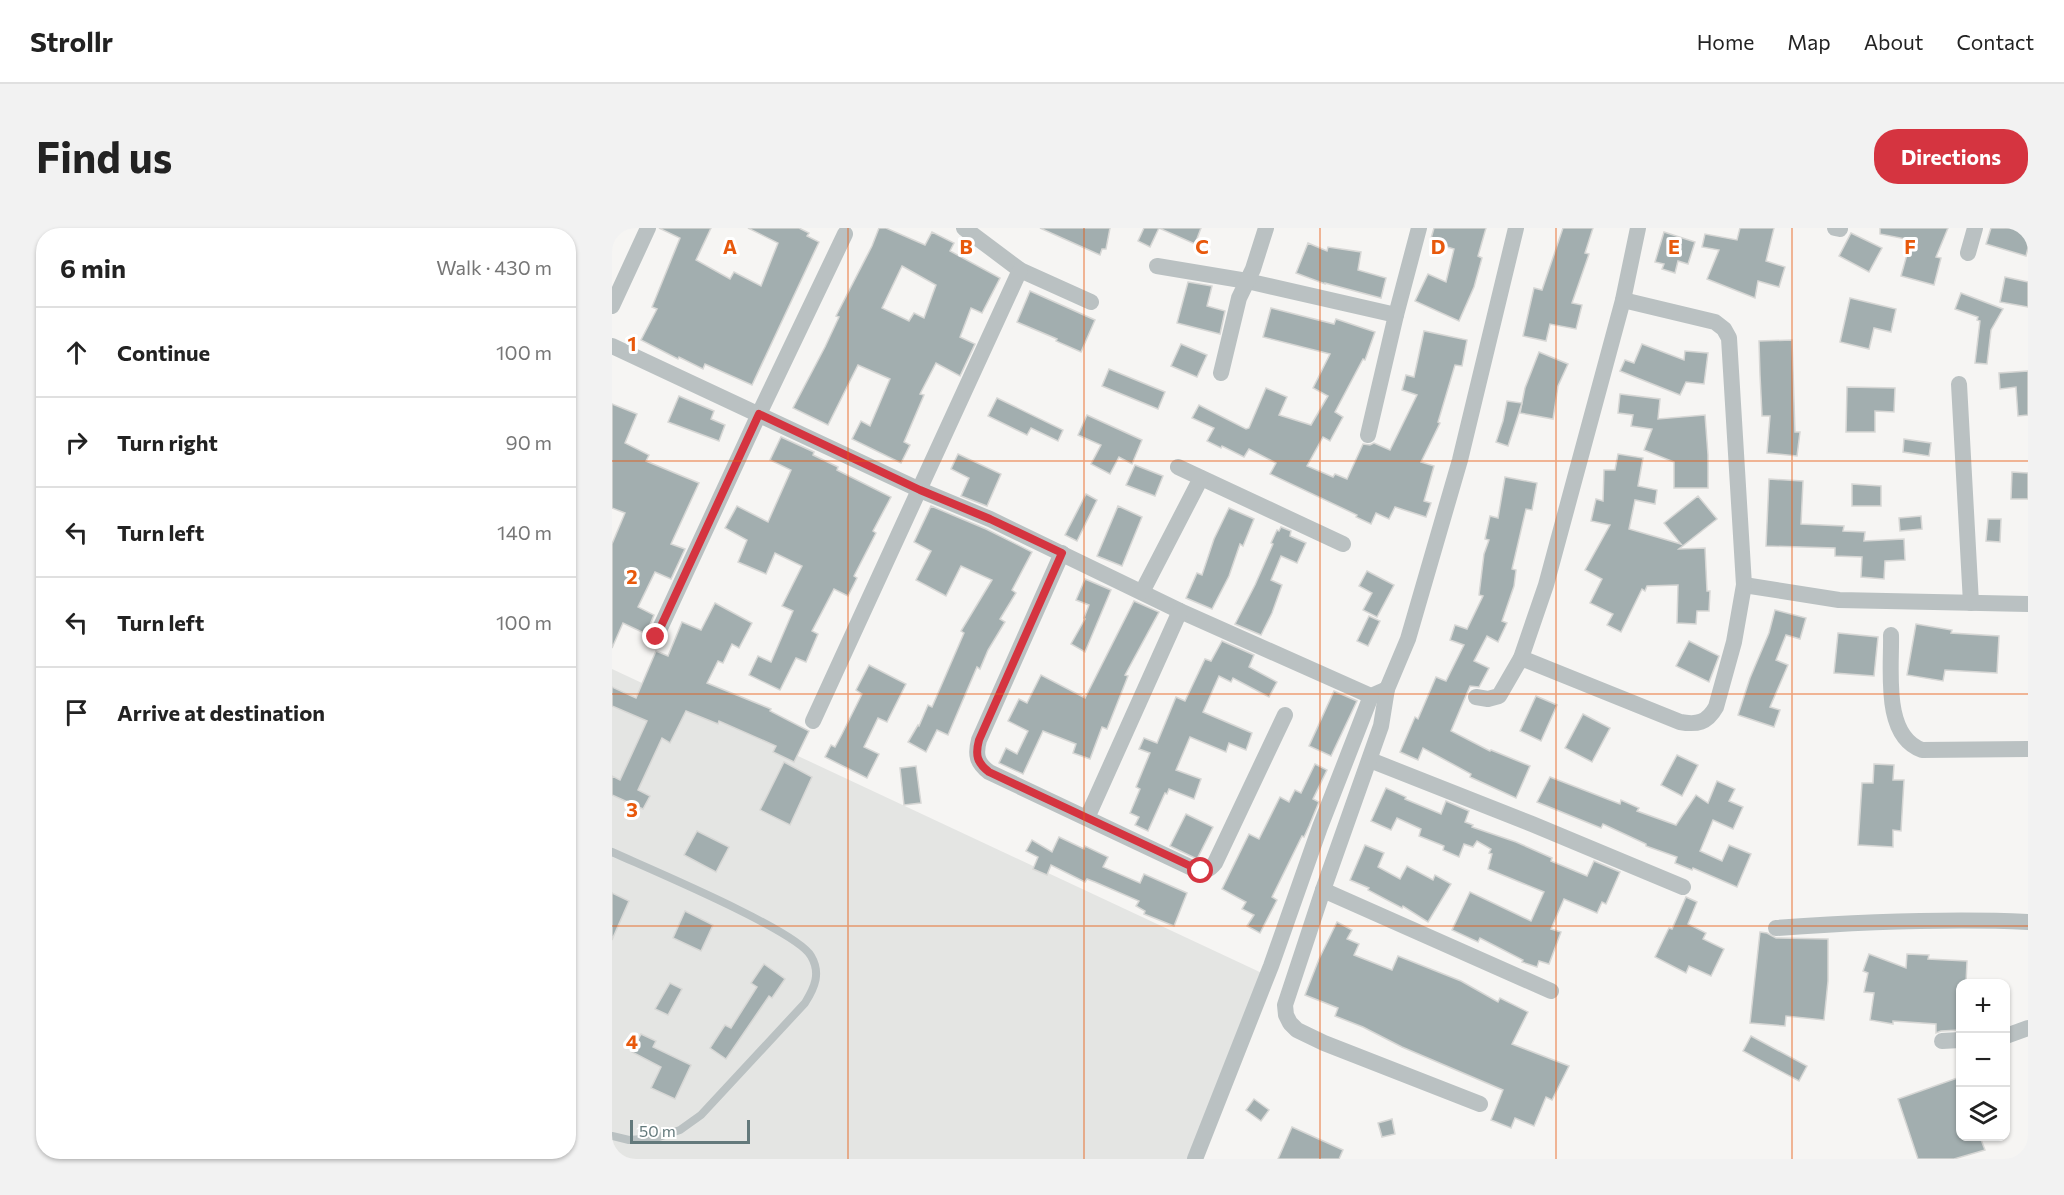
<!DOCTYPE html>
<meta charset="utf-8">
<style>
:root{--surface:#fff;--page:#f2f2f2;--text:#222;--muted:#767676;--line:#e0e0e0;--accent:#d53440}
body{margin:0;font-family:Commissioner,sans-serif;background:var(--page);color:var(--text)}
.controls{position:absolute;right:18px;bottom:18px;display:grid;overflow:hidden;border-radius:12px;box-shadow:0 2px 4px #0004}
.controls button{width:54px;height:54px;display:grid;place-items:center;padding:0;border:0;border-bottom:2px solid var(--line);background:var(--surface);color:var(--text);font:30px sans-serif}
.scale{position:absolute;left:18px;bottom:15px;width:120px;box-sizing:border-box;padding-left:6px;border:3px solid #63797b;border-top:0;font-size:16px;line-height:21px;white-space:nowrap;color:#63797b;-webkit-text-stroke:4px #fff;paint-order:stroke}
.stop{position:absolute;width:18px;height:18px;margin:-14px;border:4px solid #d53440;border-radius:50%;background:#fff}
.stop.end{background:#d53440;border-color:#fff;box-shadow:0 2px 6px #0008}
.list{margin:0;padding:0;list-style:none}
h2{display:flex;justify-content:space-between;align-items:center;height:78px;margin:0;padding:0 24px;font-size:26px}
h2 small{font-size:20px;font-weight:400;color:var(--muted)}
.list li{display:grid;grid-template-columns:39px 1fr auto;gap:18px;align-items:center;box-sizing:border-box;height:90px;padding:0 24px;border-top:2px solid var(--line)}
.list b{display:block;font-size:22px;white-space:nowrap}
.list em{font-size:20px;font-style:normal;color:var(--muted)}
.icon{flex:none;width:33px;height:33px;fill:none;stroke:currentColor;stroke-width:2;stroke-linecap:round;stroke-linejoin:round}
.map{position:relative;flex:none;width:1416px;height:931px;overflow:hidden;border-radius:24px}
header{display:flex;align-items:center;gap:36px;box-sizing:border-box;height:84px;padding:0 30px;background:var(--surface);border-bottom:2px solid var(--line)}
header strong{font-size:28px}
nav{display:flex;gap:33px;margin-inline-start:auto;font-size:21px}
.intro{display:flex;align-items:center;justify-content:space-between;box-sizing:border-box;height:144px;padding:0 36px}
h1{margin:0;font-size:42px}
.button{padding:15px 27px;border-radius:24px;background:var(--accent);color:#fff;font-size:21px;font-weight:700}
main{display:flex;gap:36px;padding:0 36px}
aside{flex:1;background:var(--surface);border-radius:24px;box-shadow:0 2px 4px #0004}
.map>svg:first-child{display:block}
.built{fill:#e4e5e3}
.building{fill:#a2aeaf;stroke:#d7d7d5;stroke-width:1.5;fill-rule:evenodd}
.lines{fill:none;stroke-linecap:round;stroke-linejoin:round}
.service{stroke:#bac1c2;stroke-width:8}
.minor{stroke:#bac1c2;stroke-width:16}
.route{stroke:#d53440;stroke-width:8}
.grid{fill:none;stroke:#e8590c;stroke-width:1.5;stroke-opacity:0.55}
.grid-label{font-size:20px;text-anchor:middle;font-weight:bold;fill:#e8590c;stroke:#fff;stroke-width:6;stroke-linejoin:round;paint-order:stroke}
</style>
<header>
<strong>Strollr</strong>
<nav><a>Home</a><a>Map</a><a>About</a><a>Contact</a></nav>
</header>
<div class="intro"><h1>Find us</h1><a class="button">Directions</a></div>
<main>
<aside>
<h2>6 min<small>Walk · 430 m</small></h2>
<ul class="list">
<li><svg class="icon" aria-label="ahead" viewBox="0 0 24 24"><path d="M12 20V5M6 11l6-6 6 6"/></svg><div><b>Continue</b></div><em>100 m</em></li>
<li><svg class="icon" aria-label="right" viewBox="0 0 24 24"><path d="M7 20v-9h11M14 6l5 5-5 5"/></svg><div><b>Turn right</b></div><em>90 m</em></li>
<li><svg class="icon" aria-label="left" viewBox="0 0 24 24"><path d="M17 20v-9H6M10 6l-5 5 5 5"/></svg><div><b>Turn left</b></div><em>140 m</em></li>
<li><svg class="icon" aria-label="left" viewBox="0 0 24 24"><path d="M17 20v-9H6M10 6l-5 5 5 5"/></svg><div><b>Turn left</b></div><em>100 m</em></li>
<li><svg class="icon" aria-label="arrive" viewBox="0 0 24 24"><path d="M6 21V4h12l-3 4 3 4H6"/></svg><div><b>Arrive at destination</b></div></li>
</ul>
</aside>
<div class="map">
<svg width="1416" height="931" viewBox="0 0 1416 931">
<rect width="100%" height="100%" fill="#f6f5f3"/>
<!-- built -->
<polygon class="built" points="0,441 652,746 581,931 0,931"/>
<!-- building -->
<g class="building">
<polygon points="47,0 99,0 84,32 118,51 122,44 149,58 166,15 136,0 187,0 197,5 195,8 207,14 140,157 93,136 91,141 67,129 66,131 29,112 45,81 40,79 68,10"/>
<path d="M267,0H274L313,17L320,4L342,15L338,23L388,50L370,85L359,80L348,109L363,116L348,148L324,135L308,166L312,167L292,214L298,217L289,235L240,211L249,193L258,198L278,151L246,137L216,197L181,180L213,119L227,89L224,88L260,18ZM290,38L324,57L312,90L302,85L297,93L270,80Z"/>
<polygon points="428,0 498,0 494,21 490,21 488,27"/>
<polygon points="532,0 589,0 583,16 547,0 538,19 526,13"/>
<polygon points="822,0 874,0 866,28 870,30 862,59 847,93 803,73 816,46 834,54 842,21 818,14"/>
<polygon points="951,0 981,0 973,25 977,26 960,75 970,77 964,101 938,96 934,113 911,108 922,60 930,62"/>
<polygon points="1128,0 1162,0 1154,33 1173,39 1167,59 1146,53 1143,70 1095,51 1107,22 1090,19 1093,6 1125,12"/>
<polygon points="1268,0 1336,0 1324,29 1329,30 1322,57 1289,48 1299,12 1268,6"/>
<polygon points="1379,0 1416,0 1416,20 1414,28 1374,16"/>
<polygon points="1052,4 1083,14 1076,36 1066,33 1063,45 1050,41 1052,36 1043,34"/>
<polygon points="1239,5 1270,20 1257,44 1227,28"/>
<polygon points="696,15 715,23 716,19 749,24 746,42 774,50 769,70 713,55 713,56 684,45"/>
<polygon points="1393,49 1416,54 1416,79 1388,74"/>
<polygon points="576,54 600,58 595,78 613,83 608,106 565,95"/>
<polygon points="418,63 483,92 469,124 444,113 445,111 405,94"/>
<polygon points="1349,65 1391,81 1379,102 1375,136 1363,135 1368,93 1365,92 1366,89 1343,81"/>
<polygon points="1238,70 1284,81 1279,104 1262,100 1257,121 1228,114"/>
<polygon points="659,80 722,96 724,91 763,104 753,132 751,131 723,184 731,189 718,213 711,209 695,238 721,249 723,246 735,251 751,216 758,217 762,215 778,222 805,167 790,162 794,147 802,149 812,103 855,112 850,138 843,137 826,194 828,195 809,234 822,238 812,273 819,275 814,289 783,279 777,291 764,285 759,296 744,289 745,287 658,246 664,235 637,221 632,229 610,218 609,220 595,213 602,200 580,190 587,177 634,201 637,200 654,160 675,169 667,187 699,197 716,168 701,160 718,126 651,109"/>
<polygon points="1180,112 1183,204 1188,204 1185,228 1155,225 1158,188 1150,188 1148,147 1147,113"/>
<polygon points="569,116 595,127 585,149 559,138"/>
<polygon points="1030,116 1072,132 1073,123 1096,125 1092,156 1074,154 1068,167 1008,143 1013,132 1022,135"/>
<polygon points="927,124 956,136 946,158 941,191 908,185 913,160"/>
<polygon points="497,141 553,164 546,181 490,158"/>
<polygon points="1416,143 1416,187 1406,188 1404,159 1388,161 1387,145"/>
<polygon points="1235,159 1283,160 1282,184 1263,183 1263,204 1234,204"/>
<polygon points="1008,166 1048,171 1046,191 1093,187 1096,227 1096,260 1062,260 1062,234 1032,222 1040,201 1019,198 1021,187 1006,185"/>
<polygon points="67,168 102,183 99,191 113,197 107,213 56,194"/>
<polygon points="385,170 451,202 446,213 419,200 415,207 376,188"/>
<polygon points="895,173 910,175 896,218 884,214 891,193"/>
<polygon points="0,176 25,186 13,215 37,227 34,233 87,255 59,316 73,321 59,351 43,344 26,379 42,387 34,406 11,395 0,420 0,316 13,285 0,280"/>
<polygon points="475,187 530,212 520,236 507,229 498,246 479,236 489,217 466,207"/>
<polygon points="169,209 202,224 201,227 226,239 225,242 279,269 261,303 264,305 242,348 245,350 236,368 222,361 200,403 206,406 194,434 184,430 168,462 137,447 146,428 159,434 181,383 170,378 190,338 163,325 154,346 126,334 135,312 113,300 125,278 156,294 179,242 158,232"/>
<polygon points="1292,211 1319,215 1317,228 1291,224"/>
<polygon points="346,226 389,246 375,278 349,268 357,250 339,241"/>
<polygon points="1006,226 1031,230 1026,258 1045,262 1043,276 1023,272 1017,301 1069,316 1052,295 1086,268 1105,291 1067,321 1093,320 1095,363 1098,363 1097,383 1085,383 1084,396 1065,395 1066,357 1035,358 1033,363 1030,361 1009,404 995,397 1001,386 978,375 990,351 973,342 998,297 979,293 984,271 991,273 992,242 1003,242"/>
<polygon points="523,237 551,248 543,268 514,257"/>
<polygon points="1400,244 1416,245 1416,271 1399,271"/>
<polygon points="893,249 925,255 920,282 914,281 900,341 904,342 902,358 890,393 895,395 886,414 875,408 862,433 877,440 867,459 858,458 839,503 878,523 879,522 918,538 904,570 858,549 859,546 811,520 806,532 788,524 803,489 806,491 824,449 834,453 852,417 838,412 843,397 855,401 871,368 867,367 872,326 877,312 873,311 878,288 886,290"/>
<polygon points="1157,251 1191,253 1189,296 1232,298 1231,303 1253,304 1252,313 1292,311 1293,332 1273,333 1272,351 1249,349 1250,329 1223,328 1223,320 1154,318"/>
<polygon points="1240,256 1269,258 1269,278 1240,278"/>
<polygon points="474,266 485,272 465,313 453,307"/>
<polygon points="319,278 374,301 420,324 400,362 404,365 388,391 393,394 376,422 368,441 365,439 336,507 325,502 314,524 296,514 306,497 307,498 316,477 320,479 352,405 349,403 380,352 349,338 334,368 304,352 319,323 302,314"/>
<polygon points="506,278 530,289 510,338 485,328"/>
<polygon points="617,280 642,291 631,318 628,316 617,348 600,381 574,370 585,345 590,347 602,311"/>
<polygon points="1309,288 1310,301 1288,303 1287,290"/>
<polygon points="1376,291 1389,291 1388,314 1374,313"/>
<polygon points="669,299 679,303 678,308 694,315 685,335 669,328 659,352 670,357 660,385 649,407 623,396 643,357 661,316 659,315 665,302 667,303"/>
<polygon points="755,343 782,357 765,389 751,382 760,365 747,358"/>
<polygon points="473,351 499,362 473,424 459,416 473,391 472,390 477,377 464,372"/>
<polygon points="522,373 547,384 513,447 516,448 495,501 490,499 478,531 461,525 464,516 431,503 411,546 387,535 394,520 405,526 416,503 396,493 407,471 415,475 429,447 473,470"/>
<polygon points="103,375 140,395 127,420 120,416 111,435 106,433 95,455 159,481 158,483 197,503 182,534 161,524 164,518 107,493 106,496 74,483 58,515 50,510 26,562 38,568 31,581 0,567 0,548 8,552 35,493 0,478 0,459 24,470 44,423 56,428 70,394 89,402"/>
<polygon points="1163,382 1194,390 1188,411 1174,407 1164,432 1176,437 1158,479 1168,482 1162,499 1126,487 1138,450 1157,405"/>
<polygon points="757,388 768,393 756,418 745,413"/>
<polygon points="1304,396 1340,402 1339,405 1387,408 1385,445 1333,442 1331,453 1295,447"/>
<polygon points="1226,405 1266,409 1262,448 1222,445"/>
<polygon points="610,413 642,427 637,439 665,454 657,469 621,450 619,454 607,448 591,484 640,505 634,522 617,515 614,524 578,509 564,542 589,551 582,571 557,561 555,566 553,565 536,603 523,597 527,589 518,585 528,561 524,559 538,525 527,521 532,510 545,515 564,469 573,473 593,431 599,433"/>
<polygon points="1077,413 1107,428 1097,454 1064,438"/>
<polygon points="257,437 294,456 275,494 266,490 252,519 267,526 255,550 213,529 219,517 223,519 230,506 250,466 244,462"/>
<polygon points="722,463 745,473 719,528 697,518"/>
<polygon points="924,468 945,477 929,513 908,503"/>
<polygon points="971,486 998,500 980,534 953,520"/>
<polygon points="1065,527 1086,537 1070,568 1049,557"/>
<polygon points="172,534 200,549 178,597 148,582"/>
<polygon points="703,536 715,542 701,571 707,574 697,598 692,609 690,608 660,669 665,672 648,705 635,698 642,687 630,681 634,674 610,661 637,606 647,611 668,569 677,574 683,562 689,565"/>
<polygon points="1262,536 1282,537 1281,552 1292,552 1289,603 1281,602 1281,619 1246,617 1250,555 1261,555"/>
<polygon points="304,538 309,575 292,577 288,540"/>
<polygon points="938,549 1008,576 1009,572 1027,580 1025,583 1064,597 1084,567 1096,575 1105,553 1123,561 1117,573 1131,579 1121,601 1101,592 1088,623 1110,633 1117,617 1139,626 1125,659 1081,640 1080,642 1063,635 1065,629 1034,618 1034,616 991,596 989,600 925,574"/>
<polygon points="774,560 794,569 793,571 829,586 834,573 857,583 853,594 861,597 860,599 904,614 940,630 939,633 975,648 982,633 1008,644 994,676 990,674 985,685 952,671 939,701 949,704 937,736 927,733 925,739 910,734 911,732 868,710 866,714 840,702 858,664 919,693 932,664 876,641 880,626 877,625 879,621 865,613 861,619 852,616 847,629 831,622 832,618 807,608 809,601 785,590 779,602 759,593"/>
<polygon points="574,586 601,599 585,631 558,618"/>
<polygon points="85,603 117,619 104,644 72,627"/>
<polygon points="447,609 472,621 473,618 496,629 491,639 528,655 532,646 575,665 562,698 532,686 533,683 524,678 527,673 483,654 475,651 473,654 439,637 435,647 421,641 426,629 414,623 420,612 440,624"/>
<polygon points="753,617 772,625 766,639 788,651 795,638 821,652 823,647 839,656 816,694 791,678 790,680 756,662 757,660 738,652"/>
<polygon points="0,665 17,673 0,712"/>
<polygon points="1074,669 1085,674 1076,696 1094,705 1091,711 1112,721 1099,748 1077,738 1074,745 1043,729 1057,700 1060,701"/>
<polygon points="73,683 101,697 89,723 61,710"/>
<polygon points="725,694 740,702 735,711 747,716 742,727 780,742 786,728 849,753 886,774 888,770 916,784 900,816 957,838 940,872 934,869 922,898 903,890 899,900 879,892 891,862 790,819 751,799 723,788 726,780 693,767 707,731"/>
<polygon points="1148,704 1155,705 1164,710 1216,711 1216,753 1212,792 1174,788 1173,798 1138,795"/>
<polygon points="1257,726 1294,740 1295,726 1317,727 1316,731 1355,733 1354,756 1348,756 1348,802 1329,803 1324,805 1324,796 1281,793 1281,796 1258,792 1262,765 1252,764 1256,745 1251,743"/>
<polygon points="152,736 173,751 160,770 157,768 114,831 98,820 113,797 119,800 145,759 139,755"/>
<polygon points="58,755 70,761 56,787 43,781"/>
<polygon points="29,806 44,813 41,819 79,837 63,871 39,860 49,839 20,824"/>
<polygon points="1139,808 1195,838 1187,853 1131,823"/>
<polygon points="1348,849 1348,909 1368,909 1373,922 1342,931 1306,931 1286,871"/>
<polygon points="642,871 657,882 649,893 634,882"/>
<polygon points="780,891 783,906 770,909 766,895"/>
<polygon points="680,899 731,922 727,931 666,931"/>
</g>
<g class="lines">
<!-- service -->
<path class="service" d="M0,624C35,640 184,702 199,728C209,745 203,759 193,775L89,887L68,902L44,910L17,912L0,908"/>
<!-- minor -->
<g class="minor">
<polyline points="352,0 408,42 479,74"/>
<polyline points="1223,0 1228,1"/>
<polyline points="1356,25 1363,0"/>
<polyline points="545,38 635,53 784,87"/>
<polyline points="0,78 36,0"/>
<polyline points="0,118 308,262 378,291 568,383 759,468 775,461"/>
<polyline points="609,145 627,70 641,41 654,0"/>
<polyline points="1347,156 1359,375"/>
<polyline points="756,207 784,87 807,0"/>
<polyline points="566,239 731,316"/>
<path d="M450,325L367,512C363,527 365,535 377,544L582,641C592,644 597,643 603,635L673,487"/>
<polyline points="1132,357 1227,372 1416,376"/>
<polyline points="530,364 589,250"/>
<path d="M1279,407C1280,440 1270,508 1310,522L1416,521"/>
<polyline points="44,409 147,186 233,6"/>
<path d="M909,430L1068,494C1085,497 1095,495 1104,479L1122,414L1132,357L1117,110L1112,101L1103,94L1011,72"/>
<polyline points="864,469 876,471 887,468 909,430 934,357 1011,72 1026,0"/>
<polyline points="201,493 408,42"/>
<polyline points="758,532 920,596 1071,659"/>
<polyline points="475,590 568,383"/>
<polyline points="711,662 939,763"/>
<path d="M1164,700C1248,694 1332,690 1416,694"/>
<polyline points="1394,808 1416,800"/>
<polyline points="1330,813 1348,812"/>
<polyline points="868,876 712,815 685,802 678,795 674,787 673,777 711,662 769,498 775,461 796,411 848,232 904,0"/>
<polyline points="583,931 659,738 708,599 759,468"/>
</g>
</g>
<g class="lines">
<!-- route -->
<path class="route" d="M44,409L147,186L308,262L378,291L450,325L367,512C363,527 365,535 377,544L589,643"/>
</g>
<!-- grid -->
<path class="grid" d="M236,0V931M472,0V931M708,0V931M944,0V931M1180,0V931M0,233H1416M0,466H1416M0,698H1416"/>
<g class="grid-label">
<text x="118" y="26">A</text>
<text x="354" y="26">B</text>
<text x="590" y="26">C</text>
<text x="826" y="26">D</text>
<text x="1062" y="26">E</text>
<text x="1298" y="26">F</text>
<text x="20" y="123">1</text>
<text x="20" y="356">2</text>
<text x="20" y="589">3</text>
<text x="20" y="821">4</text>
</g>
</svg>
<div class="controls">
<button>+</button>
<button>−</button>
<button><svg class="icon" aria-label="layers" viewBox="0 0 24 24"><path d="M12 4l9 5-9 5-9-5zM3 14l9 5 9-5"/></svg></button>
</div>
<div class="scale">50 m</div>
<div class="stop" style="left:589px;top:643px"></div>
<div class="stop end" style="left:44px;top:409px"></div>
</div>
</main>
